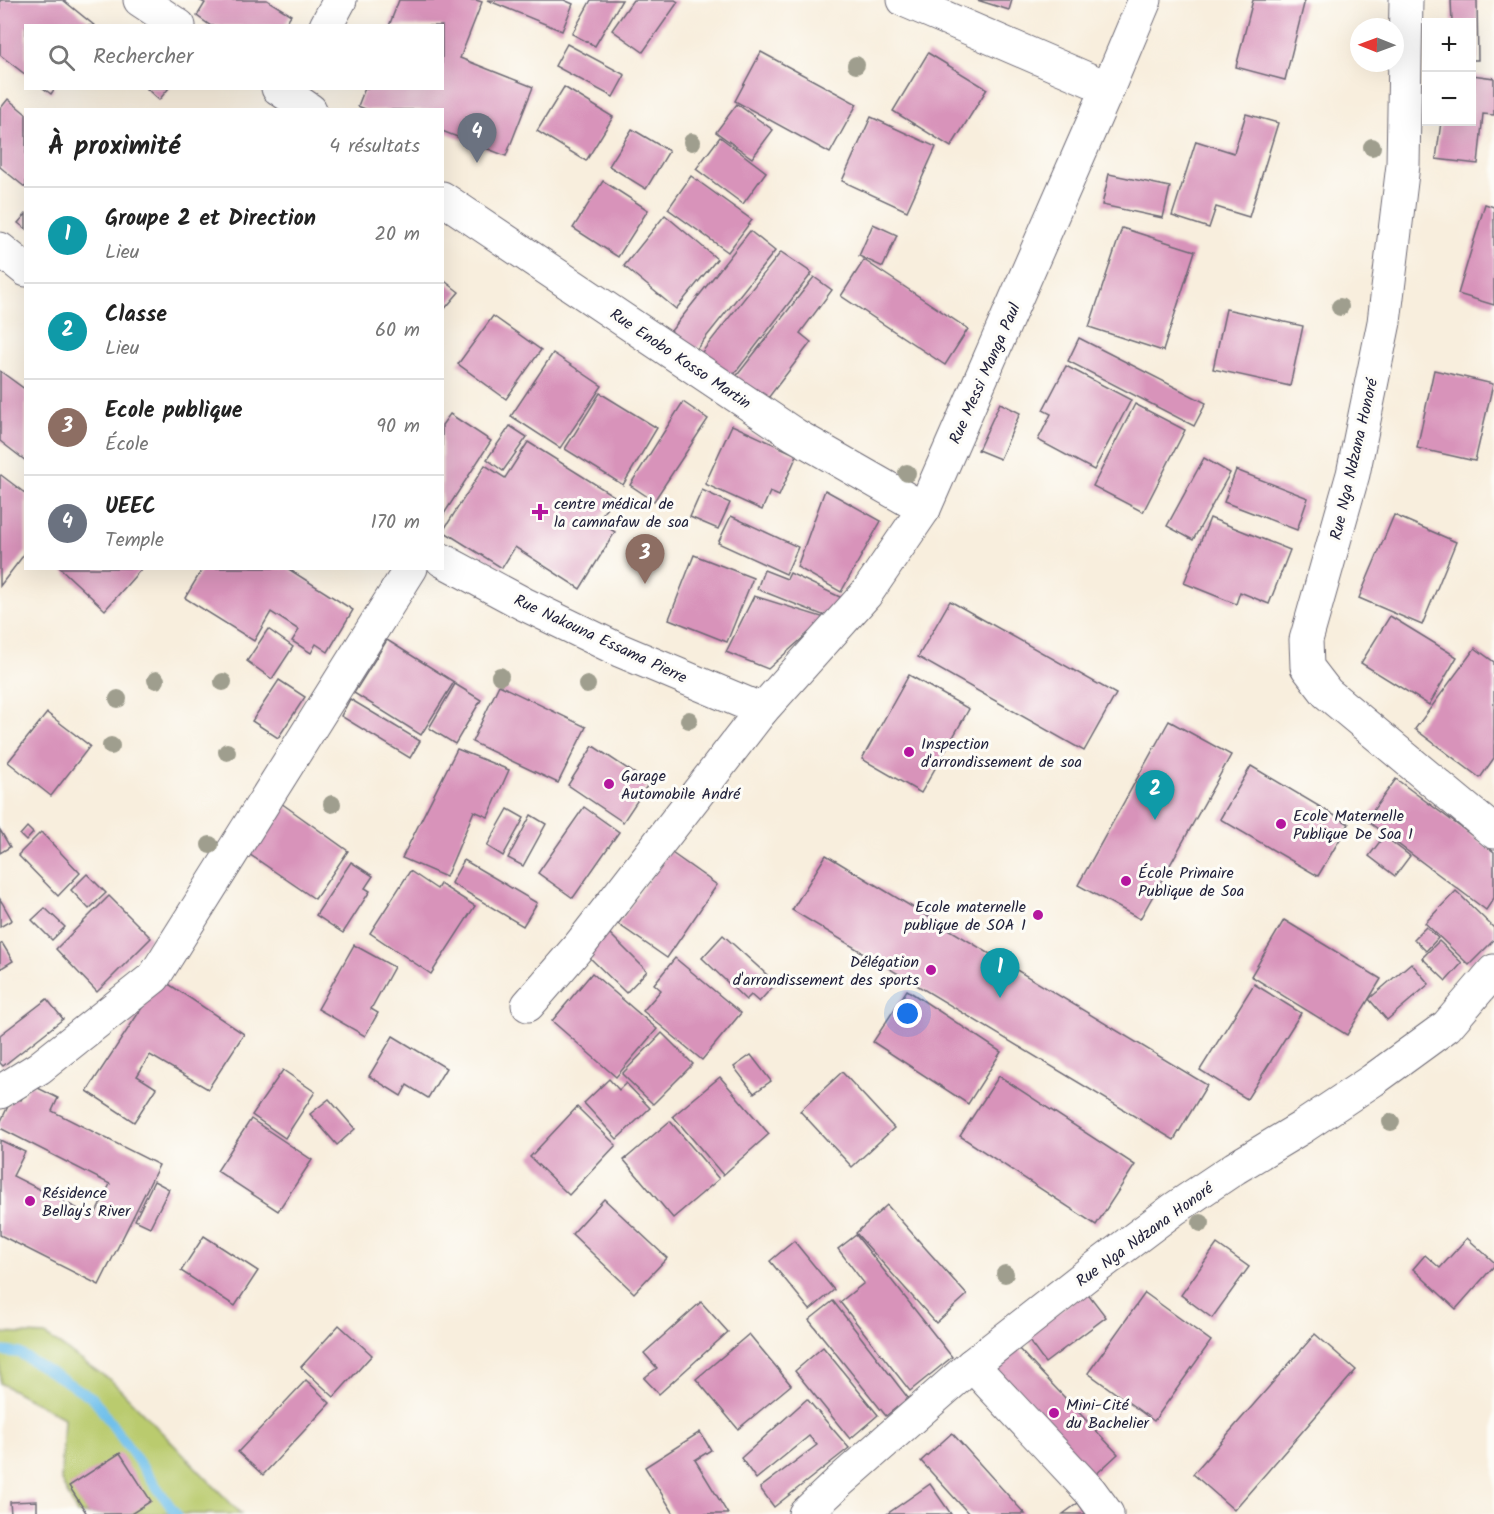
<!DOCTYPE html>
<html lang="fr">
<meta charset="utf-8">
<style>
:root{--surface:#fff;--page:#f2f2f2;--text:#222;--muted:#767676;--line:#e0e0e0;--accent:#b5179e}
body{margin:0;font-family:Kalam,sans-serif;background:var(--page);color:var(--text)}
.controls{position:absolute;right:18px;top:18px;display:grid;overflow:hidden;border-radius:0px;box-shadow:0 6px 24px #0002}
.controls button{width:54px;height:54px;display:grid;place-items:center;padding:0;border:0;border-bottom:2px solid var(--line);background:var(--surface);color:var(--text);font:30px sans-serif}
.compass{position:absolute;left:1350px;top:18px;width:54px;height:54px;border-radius:50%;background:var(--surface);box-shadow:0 6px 24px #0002;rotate:271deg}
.you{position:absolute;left:908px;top:1014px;width:21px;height:21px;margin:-15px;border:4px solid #fff;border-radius:50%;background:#1a73e8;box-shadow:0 0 0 9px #1a73e833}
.badge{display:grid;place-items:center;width:39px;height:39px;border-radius:50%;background:var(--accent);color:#fff;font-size:20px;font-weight:700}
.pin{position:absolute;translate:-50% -50px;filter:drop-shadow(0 2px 3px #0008)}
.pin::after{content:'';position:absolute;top:32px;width:21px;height:18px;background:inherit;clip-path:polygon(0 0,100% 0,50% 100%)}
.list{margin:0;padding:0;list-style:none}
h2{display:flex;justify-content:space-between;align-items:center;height:78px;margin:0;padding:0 24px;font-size:26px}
h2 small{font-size:20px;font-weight:400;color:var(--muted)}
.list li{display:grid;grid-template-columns:39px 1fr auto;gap:18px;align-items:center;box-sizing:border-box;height:96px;padding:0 24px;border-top:2px solid var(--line)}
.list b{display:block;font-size:22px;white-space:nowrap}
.list p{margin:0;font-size:20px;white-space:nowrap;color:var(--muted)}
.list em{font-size:20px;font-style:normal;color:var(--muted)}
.icon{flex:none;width:33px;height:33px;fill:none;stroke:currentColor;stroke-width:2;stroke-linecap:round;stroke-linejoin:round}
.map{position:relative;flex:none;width:1494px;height:1514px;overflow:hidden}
.search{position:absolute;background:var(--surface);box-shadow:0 6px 24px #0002;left:24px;top:24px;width:420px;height:66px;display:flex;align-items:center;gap:15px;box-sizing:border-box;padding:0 21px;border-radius:0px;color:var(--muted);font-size:22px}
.panel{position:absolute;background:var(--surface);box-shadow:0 6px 24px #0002;left:24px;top:108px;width:420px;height:462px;border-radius:0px}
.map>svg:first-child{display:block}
.green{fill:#bacb6e;stroke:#6e7654;stroke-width:1.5}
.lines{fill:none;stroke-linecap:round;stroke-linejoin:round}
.stream{stroke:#70c0eb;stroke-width:10}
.building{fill:#d893ba}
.street-casing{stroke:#6d6974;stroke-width:35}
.street{stroke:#fff;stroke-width:33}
.tree{fill:#9f9e8e}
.poi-dot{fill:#b5179e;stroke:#fdfcf7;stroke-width:2}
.labels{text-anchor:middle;stroke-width:6;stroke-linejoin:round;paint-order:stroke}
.street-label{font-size:16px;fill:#22223b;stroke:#fdfcf7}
.poi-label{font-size:16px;fill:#22223b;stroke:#fdfcf7;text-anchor:start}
</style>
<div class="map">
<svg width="1494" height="1514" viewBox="0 0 1494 1514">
<rect width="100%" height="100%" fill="#fdfcf7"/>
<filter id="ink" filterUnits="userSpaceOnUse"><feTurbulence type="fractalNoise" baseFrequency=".0167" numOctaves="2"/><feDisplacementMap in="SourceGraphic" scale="12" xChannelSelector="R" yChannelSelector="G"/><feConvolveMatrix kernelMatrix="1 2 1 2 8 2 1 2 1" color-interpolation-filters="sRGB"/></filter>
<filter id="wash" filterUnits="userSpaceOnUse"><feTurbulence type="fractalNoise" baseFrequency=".008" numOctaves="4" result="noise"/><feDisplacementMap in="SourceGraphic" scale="24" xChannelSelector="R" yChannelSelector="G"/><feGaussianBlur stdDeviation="1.35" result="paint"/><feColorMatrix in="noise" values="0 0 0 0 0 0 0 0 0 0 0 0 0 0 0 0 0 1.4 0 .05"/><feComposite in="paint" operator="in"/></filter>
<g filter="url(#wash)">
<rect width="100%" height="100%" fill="#f8eedd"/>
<!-- green -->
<polygon class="green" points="0,1333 45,1335 113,1382 241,1514 77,1514 61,1480 64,1418 0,1383"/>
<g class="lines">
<!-- stream -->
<polyline class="stream" points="0,1351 19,1353 93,1398 176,1514"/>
</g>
<g id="blocks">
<!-- building -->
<g class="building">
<polygon points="0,0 63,0 95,26 26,26 26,75 0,55"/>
<polygon points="199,0 267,0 291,15 284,26 211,26 197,16 205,3"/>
<polygon points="399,0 476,0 482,2 460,58 533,87 506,156 442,131 442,110 367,110 358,106 365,88 442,88 442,26 389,26"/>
<polygon points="487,0 564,0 573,4 562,31"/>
<polygon points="591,0 622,0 595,46 572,34"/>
<polygon points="633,0 675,0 678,2 643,52 612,30"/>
<polygon points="977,0 1012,0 1009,10"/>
<polygon points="1253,0 1305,0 1285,80 1236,67"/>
<polygon points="1451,0 1477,0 1478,60 1472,60 1472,22 1452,22"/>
<polygon points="567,44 625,75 613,97 555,66"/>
<polygon points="761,52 857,104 830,153 735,101"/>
<polygon points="928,53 987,89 951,147 893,111"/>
<polygon points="1472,75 1494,78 1494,115 1483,114 1478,164 1436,159 1441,122 1472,122"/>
<polygon points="564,87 613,117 586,161 537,131"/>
<polygon points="43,88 55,88 51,94"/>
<polygon points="146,88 169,88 159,100"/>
<polygon points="8,99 26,114 26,188 0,167 0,109"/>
<polygon points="737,104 773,130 752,158 716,132"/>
<polygon points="1246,114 1278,123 1249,217 1216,207 1209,228 1172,216 1196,141 1234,153"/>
<polygon points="871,117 936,147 907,211 842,181"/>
<polygon points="632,129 669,151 646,189 609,166"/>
<polygon points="720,137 766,172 743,204 696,169"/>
<polygon points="1109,174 1170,187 1163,218 1102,205"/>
<polygon points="691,176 752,220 728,252 668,209"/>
<polygon points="603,181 648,210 618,257 573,228"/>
<polygon points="1485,204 1494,207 1494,305 1458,294"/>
<polygon points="26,214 26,229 18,223"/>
<polygon points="665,215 717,259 676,309 624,266"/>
<polygon points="873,224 897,235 883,267 859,256"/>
<polygon points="1122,228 1195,251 1163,351 1089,327"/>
<polygon points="750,231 775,251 695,351 671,331"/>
<polygon points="781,252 812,273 729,381 698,357"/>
<polygon points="864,260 968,329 945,365 841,296"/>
<polygon points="814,277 832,290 800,333 811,342 765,402 735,378"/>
<polygon points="442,279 459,292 442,312"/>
<polygon points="1226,309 1303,326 1290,386 1213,369"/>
<polygon points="493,316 541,350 506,399 458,364"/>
<polygon points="1079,338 1206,403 1194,426 1068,361"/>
<polygon points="553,353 602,386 560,448 511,416"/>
<polygon points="1066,366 1131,400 1094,470 1038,440 1051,414 1043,410"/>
<polygon points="1434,370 1493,384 1475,461 1417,448"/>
<polygon points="0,371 26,390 26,461 0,441"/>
<polygon points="600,393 657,428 623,485 565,449"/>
<polygon points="683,402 708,419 654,501 630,485"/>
<polygon points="1000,403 1020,413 1000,459 978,450"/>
<polygon points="1135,404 1185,430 1143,512 1093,486"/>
<polygon points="450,414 491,441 442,517 442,425"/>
<polygon points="732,425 797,455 779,496 770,492 762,510 705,484"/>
<polygon points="510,426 527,437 503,471 487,459"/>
<polygon points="528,442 614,496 598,521 615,532 580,589 515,547 502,568 443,531 485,465 505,478"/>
<polygon points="1204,458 1230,473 1193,540 1167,526"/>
<polygon points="1236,470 1308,498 1297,530 1224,502"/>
<polygon points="1,475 26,494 26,552 0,586 0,476"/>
<polygon points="702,490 730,503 718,529 690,517"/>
<polygon points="825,490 881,521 841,592 797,567"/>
<polygon points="1394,515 1456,542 1422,625 1359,598"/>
<polygon points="731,516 798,547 786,574 718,543"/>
<polygon points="1210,518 1290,550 1269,604 1240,592 1236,604 1184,583"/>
<polygon points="694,555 753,578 727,642 669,619"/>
<polygon points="60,568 142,568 105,610"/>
<polygon points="203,568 287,568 353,610 328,652 316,644 311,653 292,641 299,630 271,612 254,641 185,598"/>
<polygon points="764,570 787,579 790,573 844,599 825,616 757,589"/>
<polygon points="754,596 825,618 768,669 726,652"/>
<polygon points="950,601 1116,694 1084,751 918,657"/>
<polygon points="1390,616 1457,657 1429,705 1361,663"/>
<polygon points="268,629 293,647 272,679 247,661"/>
<polygon points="387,640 454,682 421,735 354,693"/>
<polygon points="1475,648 1494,662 1494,758 1480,778 1415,729"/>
<polygon points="909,675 969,709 921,793 862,759"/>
<polygon points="279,680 305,697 278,738 252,721"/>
<polygon points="455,684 481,700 455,744 429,728"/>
<polygon points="499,685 586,727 558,783 472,742"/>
<polygon points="350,699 420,741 410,758 341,716"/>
<polygon points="47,713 90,746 51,796 8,762"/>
<polygon points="1169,721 1231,755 1140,919 1078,885"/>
<polygon points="593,746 649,783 623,822 568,785"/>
<polygon points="457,749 509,770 488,817 474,811 446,877 402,858"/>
<polygon points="1251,766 1349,824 1318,876 1220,819"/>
<polygon points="1396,779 1494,852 1494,898 1486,910 1366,820"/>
<polygon points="281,803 348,851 315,899 246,852"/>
<polygon points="584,807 619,832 573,898 538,873"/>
<polygon points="508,809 524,818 503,856 487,846"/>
<polygon points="531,815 546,824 523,866 508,858"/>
<polygon points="27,827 33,833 26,841 20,835"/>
<polygon points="0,830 10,847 0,853"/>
<polygon points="41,832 80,873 58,896 18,855"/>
<polygon points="1384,836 1410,856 1395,876 1369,856"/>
<polygon points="669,851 717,885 667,958 618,924"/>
<polygon points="826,855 1207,1085 1174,1140 792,910"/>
<polygon points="464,860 537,903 523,926 451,883"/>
<polygon points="351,862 373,876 365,888 370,891 343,933 316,915"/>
<polygon points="410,871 437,889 440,884 475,906 431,974 370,933"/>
<polygon points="87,874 106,893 89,909 71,890"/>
<polygon points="1456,891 1494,928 1494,940 1469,965 1425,923"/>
<polygon points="109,896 151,938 97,992 56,949"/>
<polygon points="0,899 12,920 0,927"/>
<polygon points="45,908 65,927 52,940 32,920"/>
<polygon points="1284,920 1381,979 1347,1035 1251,976"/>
<polygon points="1426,927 1438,938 1426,951 1414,939"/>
<polygon points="607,931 647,971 626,993 586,954"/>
<polygon points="723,935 776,983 759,1002 751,995 746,1000 702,958"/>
<polygon points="1439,941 1462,963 1446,981 1422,958"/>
<polygon points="2,943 13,961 0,969 0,945"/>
<polygon points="354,945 394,967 371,1009 378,1013 365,1036 318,1009"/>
<polygon points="675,958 741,1013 702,1060 643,1011 661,990 654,984"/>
<polygon points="1411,963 1429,984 1387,1020 1369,999"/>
<polygon points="592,973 657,1029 616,1077 552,1021"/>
<polygon points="161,979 244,1034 208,1089 150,1055 137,1076 156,1088 134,1122 87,1091"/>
<polygon points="1254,984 1301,1013 1247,1099 1200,1070"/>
<polygon points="907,990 1001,1052 968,1104 873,1042"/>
<polygon points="47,999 63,1019 3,1066 0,1063 0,1035"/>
<polygon points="662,1033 693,1064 653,1104 622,1074"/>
<polygon points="393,1036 446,1068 428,1098 407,1085 401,1096 369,1076"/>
<polygon points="751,1055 771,1081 754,1093 734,1067"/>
<polygon points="283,1070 315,1092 285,1138 252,1115"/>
<polygon points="842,1072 894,1128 852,1167 800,1111"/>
<polygon points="999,1076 1135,1165 1096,1225 960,1136"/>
<polygon points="720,1077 769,1134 723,1175 673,1116"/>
<polygon points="609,1079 619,1090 626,1083 650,1108 617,1139 584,1103"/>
<polygon points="30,1084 58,1098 52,1111 159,1165 99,1285 0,1235 0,1140 25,1152 13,1176 94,1217 110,1184 0,1128 0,1123 13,1096 21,1100"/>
<polygon points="329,1099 355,1129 337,1145 310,1114"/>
<polygon points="577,1107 616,1145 569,1195 530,1157"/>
<polygon points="251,1119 312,1160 278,1211 217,1171"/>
<polygon points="670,1121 719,1179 673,1218 624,1160"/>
<polygon points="154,1181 169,1189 150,1227 135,1220"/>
<polygon points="604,1199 667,1258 634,1293 572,1234"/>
<polygon points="887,1205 967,1295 936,1323 856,1233"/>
<polygon points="856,1235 952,1357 910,1391 840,1302 864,1283 838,1249"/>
<polygon points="204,1236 258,1271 235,1306 181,1271"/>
<polygon points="1467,1238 1494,1262 1494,1266 1456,1309 1413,1269 1425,1255 1440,1268"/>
<polygon points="794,1241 834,1290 810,1310 770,1261"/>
<polygon points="1217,1244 1249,1267 1212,1318 1181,1295"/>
<polygon points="1086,1291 1106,1317 1045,1363 1026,1337"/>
<polygon points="1145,1293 1211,1341 1154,1421 1088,1373"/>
<polygon points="833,1301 908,1398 886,1416 809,1320"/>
<polygon points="701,1302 728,1332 659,1394 644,1378 657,1368 644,1353"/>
<polygon points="339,1325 372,1355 334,1397 301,1367"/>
<polygon points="749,1334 791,1385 738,1429 696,1379"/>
<polygon points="1315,1334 1356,1370 1234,1510 1193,1474"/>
<polygon points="823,1347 878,1415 850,1439 795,1371"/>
<polygon points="1017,1347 1118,1454 1091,1479 990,1373"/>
<polygon points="306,1380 330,1403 263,1475 238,1452"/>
<polygon points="807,1399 849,1448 774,1507 760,1488 817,1445 809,1436 756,1479 741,1458"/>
<polygon points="700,1432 711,1450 695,1460 728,1514 674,1514 645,1467"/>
<polygon points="952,1433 1025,1514 969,1514 921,1461"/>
<polygon points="120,1453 151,1501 131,1514 87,1514 69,1486"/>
<polygon points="930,1484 951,1514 887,1514"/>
<polygon points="37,1501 37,1514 11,1514 10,1502"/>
<polygon points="1078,1503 1086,1514 1063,1514"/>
</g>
</g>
</g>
<g filter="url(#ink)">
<use href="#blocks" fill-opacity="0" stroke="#6d6974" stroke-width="1.5"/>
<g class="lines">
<!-- street casing -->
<g class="street-casing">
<g id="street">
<polyline points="140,0 179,26"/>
<polyline points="904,0 1108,88"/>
<polyline points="1406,0 1403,165 1384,322 1353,474 1306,640 1307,667 1327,693 1494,832"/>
<polyline points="326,26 340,0"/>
<polyline points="278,88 310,110"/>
<polyline points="442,198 795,435 924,509"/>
<polyline points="0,249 26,270"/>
<polyline points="442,560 524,604 619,650 762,710"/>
<polyline points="528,1005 580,945 762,710 866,594 924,509 1108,88 1145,0"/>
<polyline points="0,1092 39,1068 154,977 411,568"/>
<polyline points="972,1365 1090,1491 1107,1514"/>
<polyline points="805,1514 839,1482 972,1365 1093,1270 1174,1209 1235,1168 1301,1128 1373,1080 1447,1026 1494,971"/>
</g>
</g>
<!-- street -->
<use href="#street" class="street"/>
</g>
<!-- trees -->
<g class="tree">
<circle cx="856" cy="65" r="9"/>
<circle cx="692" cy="142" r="9"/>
<circle cx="1372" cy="147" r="9"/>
<circle cx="1340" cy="307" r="9"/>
<circle cx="907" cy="473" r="9"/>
<circle cx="500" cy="676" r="9"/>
<circle cx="156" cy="680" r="9"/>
<circle cx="223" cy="682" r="9"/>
<circle cx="587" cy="685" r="9"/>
<circle cx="118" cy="699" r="9"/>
<circle cx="689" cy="720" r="9"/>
<circle cx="111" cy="746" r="9"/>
<circle cx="227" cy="752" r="9"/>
<circle cx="332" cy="804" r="9"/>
<circle cx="210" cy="845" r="9"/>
<circle cx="1391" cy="1122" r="9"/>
<circle cx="1201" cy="1223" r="9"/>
<circle cx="1005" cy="1274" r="9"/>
</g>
</g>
<!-- markers -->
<g class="poi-dot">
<path d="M537 503h6v6h6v6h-6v6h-6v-6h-6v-6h6z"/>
<circle cx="909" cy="752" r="6"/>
<circle cx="609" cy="784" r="6"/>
<circle cx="1281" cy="824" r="6"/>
<circle cx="1126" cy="881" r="6"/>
<circle cx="1038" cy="915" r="6"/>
<circle cx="931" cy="970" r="6"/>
<circle cx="30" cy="1201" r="6"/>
<circle cx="1054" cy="1413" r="6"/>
</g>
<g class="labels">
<!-- street labels -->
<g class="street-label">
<text transform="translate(681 358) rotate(34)" y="6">Rue Enobo Kosso Martin</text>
<text transform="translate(984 373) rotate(-66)" y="6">Rue Messi Manga Paul</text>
<text transform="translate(1353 459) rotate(-77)" y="6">Rue Nga Ndzana Honoré</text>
<text transform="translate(601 638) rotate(25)" y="6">Rue Nakouna Essama Pierre</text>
<text transform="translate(1144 1234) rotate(-36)" y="6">Rue Nga Ndzana Honoré</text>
</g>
<!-- poi labels -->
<g class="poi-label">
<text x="554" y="509">centre médical de<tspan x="554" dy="18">la camnafaw de soa</tspan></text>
<text x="921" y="749">Inspection<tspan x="921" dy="18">d'arrondissement de soa</tspan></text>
<text x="621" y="781">Garage<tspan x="621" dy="18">Automobile André</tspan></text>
<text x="1293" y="821">Ecole Maternelle<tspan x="1293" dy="18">Publique De Soa 1</tspan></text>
<text x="1138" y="878">École Primaire<tspan x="1138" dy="18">Publique de Soa</tspan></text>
<text x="1026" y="912" text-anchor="end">Ecole maternelle<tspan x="1026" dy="18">publique de SOA 1</tspan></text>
<text x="919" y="967" text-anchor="end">Délégation<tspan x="919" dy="18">d'arrondissement des sports</tspan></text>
<text x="42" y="1198">Résidence<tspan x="42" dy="18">Bellay's River</tspan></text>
<text x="1066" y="1410">Mini-Cité<tspan x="1066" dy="18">du Bachelier</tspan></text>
</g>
</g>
</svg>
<div class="controls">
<button>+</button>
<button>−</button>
</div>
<svg class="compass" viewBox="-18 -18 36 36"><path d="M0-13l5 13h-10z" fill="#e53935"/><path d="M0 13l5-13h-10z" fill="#767676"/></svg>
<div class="you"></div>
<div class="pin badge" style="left:1000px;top:998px;background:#0f9aa8">1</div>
<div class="pin badge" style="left:1155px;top:820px;background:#0f9aa8">2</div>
<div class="pin badge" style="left:645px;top:584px;background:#8d6e63">3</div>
<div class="pin badge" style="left:477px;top:163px;background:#6b7280">4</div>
<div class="search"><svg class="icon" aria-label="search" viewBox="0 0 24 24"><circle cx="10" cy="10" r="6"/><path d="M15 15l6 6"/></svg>Rechercher</div>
<section class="panel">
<h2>À proximité<small>4 résultats</small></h2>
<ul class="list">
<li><span class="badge" style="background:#0f9aa8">1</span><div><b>Groupe 2 et Direction</b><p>Lieu</p></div><em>20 m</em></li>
<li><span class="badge" style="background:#0f9aa8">2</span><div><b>Classe</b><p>Lieu</p></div><em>60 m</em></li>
<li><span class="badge" style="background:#8d6e63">3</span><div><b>Ecole publique</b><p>École</p></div><em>90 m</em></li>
<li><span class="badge" style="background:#6b7280">4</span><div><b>UEEC</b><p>Temple</p></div><em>170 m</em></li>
</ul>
</section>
</div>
